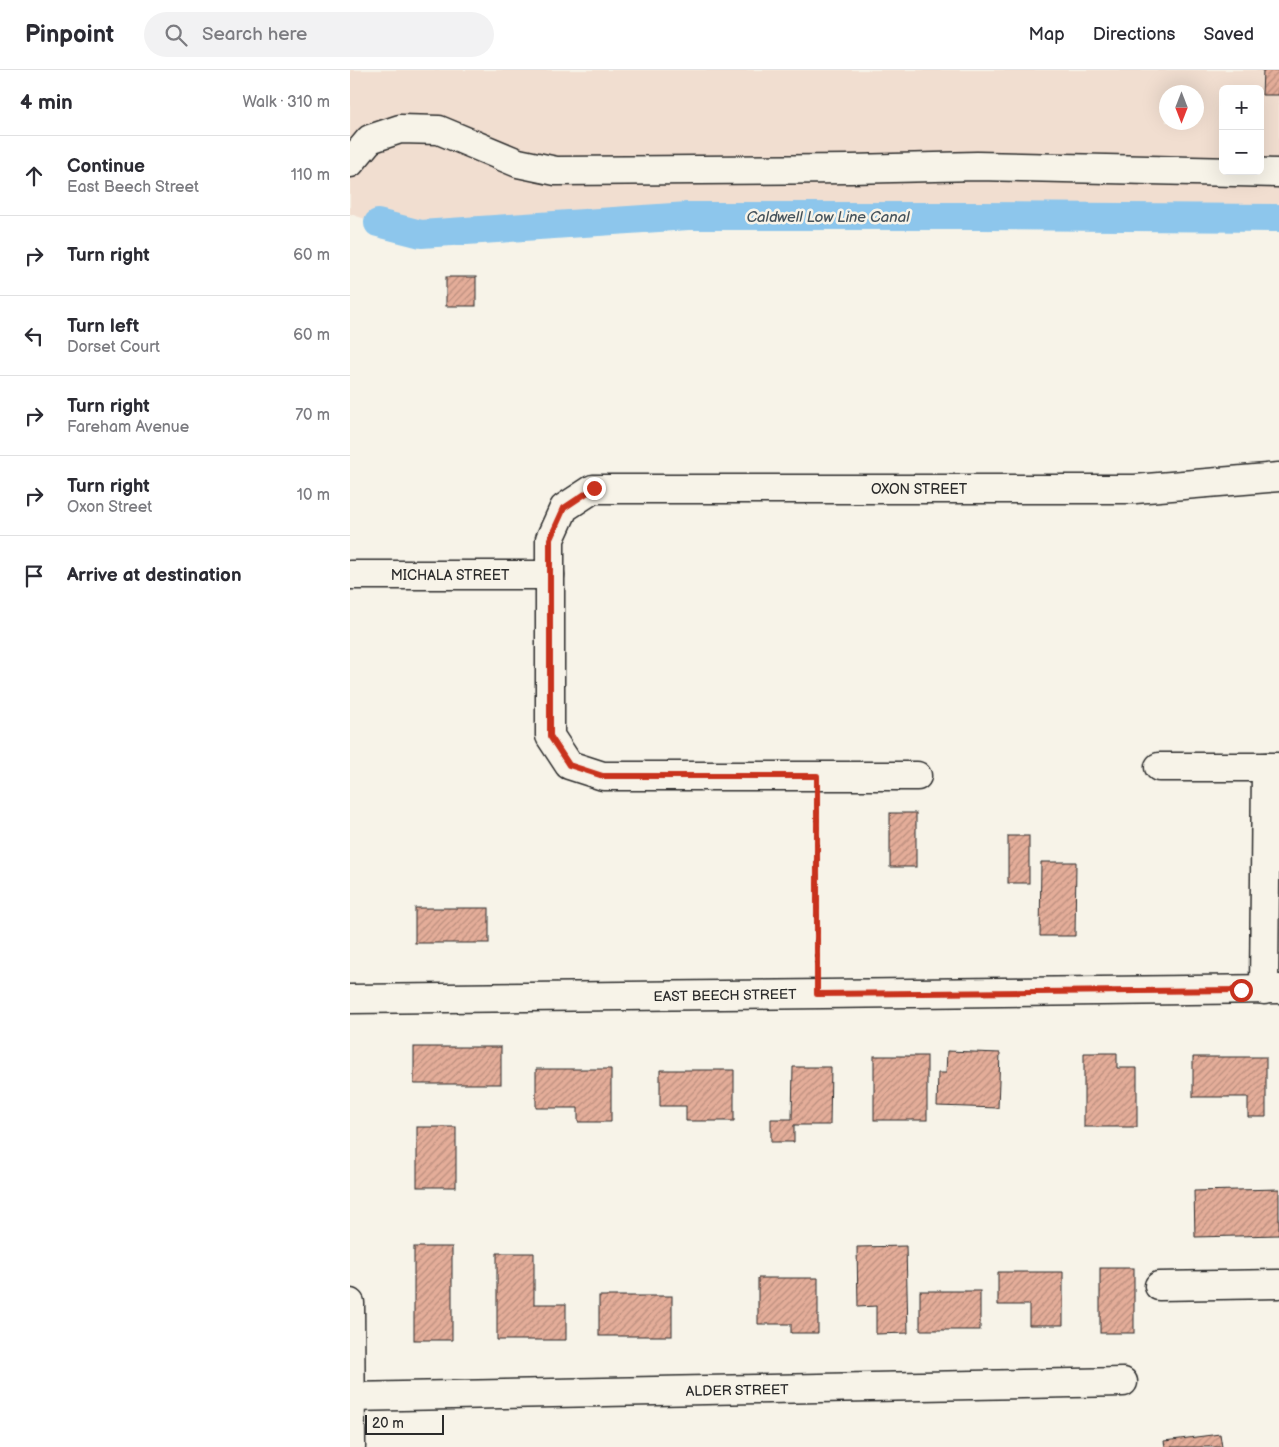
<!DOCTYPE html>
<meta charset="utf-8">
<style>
:root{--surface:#fff;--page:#f2f2f3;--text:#2b2b33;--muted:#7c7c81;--line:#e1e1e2}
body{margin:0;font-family:"Balsamiq Sans",sans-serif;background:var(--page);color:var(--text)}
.controls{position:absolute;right:15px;top:15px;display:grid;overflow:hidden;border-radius:8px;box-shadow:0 5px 20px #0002}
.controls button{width:45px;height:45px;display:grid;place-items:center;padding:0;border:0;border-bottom:1px solid var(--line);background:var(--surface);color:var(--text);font:25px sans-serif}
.compass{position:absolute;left:809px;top:15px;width:45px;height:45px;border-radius:50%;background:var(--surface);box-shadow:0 5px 20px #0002;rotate:180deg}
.scale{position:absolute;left:15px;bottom:12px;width:79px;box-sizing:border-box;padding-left:5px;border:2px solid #2b2b2b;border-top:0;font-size:14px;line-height:18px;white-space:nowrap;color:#2b2b2b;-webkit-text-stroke:4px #f7f3e8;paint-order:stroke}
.stop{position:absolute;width:15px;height:15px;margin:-11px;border:4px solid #c8321e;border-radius:50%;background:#fff}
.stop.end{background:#c8321e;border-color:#fff;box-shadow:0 1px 5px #0008}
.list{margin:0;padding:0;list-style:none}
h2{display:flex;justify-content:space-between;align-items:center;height:65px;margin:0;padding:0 20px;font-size:21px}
h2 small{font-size:16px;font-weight:400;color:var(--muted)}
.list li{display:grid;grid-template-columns:32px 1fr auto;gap:15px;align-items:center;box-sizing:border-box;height:80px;padding:0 20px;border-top:1px solid var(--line)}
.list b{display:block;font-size:19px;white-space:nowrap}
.list p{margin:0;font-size:16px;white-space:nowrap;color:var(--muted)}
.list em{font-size:16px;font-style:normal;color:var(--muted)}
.icon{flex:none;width:28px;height:28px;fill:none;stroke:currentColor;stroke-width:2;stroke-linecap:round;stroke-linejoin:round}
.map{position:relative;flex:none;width:929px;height:1377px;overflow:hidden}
header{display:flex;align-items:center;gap:30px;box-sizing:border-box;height:70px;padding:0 25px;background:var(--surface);border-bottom:1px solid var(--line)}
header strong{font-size:24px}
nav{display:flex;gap:28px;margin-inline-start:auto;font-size:18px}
.search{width:350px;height:45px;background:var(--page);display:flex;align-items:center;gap:12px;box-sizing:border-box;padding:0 18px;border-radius:28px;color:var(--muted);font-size:19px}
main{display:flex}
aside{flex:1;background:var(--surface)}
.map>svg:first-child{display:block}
.built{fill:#f1ded0;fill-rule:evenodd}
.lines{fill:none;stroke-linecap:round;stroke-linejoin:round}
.canal{stroke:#8dc6ec;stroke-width:28}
.building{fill:url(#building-hatch);stroke:#2b2b2b}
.street-casing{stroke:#2b2b2b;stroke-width:31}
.path{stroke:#2b2b2b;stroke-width:3;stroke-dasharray:4 4;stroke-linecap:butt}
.street{stroke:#f7f3e8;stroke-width:28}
.route{stroke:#c8321e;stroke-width:6}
.labels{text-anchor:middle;stroke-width:5;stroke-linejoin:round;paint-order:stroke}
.street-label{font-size:14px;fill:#2b2b2b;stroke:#f7f3e8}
.water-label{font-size:15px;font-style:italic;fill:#44525b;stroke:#f7f3e8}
</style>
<header>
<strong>Pinpoint</strong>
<div class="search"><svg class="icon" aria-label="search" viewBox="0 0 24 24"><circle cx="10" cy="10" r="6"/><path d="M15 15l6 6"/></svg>Search here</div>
<nav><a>Map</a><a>Directions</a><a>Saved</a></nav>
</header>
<main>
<aside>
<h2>4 min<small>Walk · 310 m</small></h2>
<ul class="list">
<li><svg class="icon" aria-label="ahead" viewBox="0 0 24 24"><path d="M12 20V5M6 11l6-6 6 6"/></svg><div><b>Continue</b><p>East Beech Street</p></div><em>110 m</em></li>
<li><svg class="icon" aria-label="right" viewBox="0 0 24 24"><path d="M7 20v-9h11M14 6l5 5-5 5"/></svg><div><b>Turn right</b></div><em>60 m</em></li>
<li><svg class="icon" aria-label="left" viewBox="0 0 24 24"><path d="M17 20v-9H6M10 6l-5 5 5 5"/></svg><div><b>Turn left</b><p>Dorset Court</p></div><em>60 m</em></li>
<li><svg class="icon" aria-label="right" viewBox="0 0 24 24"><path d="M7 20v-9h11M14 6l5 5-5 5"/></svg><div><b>Turn right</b><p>Fareham Avenue</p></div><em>70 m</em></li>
<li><svg class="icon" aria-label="right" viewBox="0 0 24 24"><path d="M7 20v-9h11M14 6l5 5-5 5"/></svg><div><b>Turn right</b><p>Oxon Street</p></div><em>10 m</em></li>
<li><svg class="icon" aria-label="arrive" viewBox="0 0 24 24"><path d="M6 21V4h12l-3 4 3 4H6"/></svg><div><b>Arrive at destination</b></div></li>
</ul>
</aside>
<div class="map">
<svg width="929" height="1377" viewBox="0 0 929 1377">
<defs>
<pattern id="building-hatch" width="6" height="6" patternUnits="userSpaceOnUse" patternTransform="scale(1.25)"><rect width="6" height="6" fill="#e4ad99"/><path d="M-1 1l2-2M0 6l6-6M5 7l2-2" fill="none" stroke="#b98d7d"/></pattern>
</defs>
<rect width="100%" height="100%" fill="#f7f3e8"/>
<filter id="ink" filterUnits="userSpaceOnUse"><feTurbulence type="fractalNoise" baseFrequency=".02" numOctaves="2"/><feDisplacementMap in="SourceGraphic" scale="10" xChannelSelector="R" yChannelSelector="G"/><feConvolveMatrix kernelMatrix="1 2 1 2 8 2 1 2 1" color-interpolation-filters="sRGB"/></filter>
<g filter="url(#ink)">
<!-- built -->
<path class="built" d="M0,0H929V148L630,146H338L71,164L28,153L0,144ZM873,19H910V101H873ZM816,22H846V52H816Z"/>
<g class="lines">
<!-- canal -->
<polyline class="canal" points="28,153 71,164 338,146 630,146 929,148"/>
</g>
<!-- building -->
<g class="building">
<polygon points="913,0 929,0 929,25 912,25"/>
<rect x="96" y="207" width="30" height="29"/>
<rect x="540" y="743" width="26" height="54"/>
<rect x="658" y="766" width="21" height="47"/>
<polygon points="691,792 726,792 725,866 690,866"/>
<rect x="65" y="838" width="74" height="35"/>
<rect x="64" y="977" width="87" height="37"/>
<polygon points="597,981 650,983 648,1038 587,1036 588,1003 596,1003"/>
<polygon points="734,983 767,983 767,998 787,998 787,1057 734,1057"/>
<rect x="524" y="986" width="53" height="64"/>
<polygon points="843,987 916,987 916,1047 898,1047 898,1027 843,1027"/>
<polygon points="443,997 481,997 480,1055 444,1055 444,1072 421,1072 421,1049 442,1049"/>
<polygon points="186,999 261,999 261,1052 228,1052 228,1038 186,1038"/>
<polygon points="310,1000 384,1000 384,1051 336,1051 336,1036 310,1036"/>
<rect x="67" y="1057" width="39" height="60"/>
<polygon points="929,1119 929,1165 845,1167 844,1121"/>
<polygon points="556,1176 558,1263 526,1264 526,1236 508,1237 507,1177"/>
<rect x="64" y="1177" width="38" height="93"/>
<polygon points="147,1183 184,1183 184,1234 216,1234 216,1270 147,1270"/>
<rect x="750" y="1198" width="34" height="65"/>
<polygon points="648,1202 713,1202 713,1255 679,1255 679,1235 648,1235"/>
<polygon points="408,1208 468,1208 468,1263 441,1263 441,1254 408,1254"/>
<rect x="570" y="1221" width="60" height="39"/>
<rect x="249" y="1226" width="73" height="40"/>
<polygon points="870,1364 872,1377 815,1377 814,1371"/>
</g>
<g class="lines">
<!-- street casing -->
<g class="street-casing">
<g id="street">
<polyline points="0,93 20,69 50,59 89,60 168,93 206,101 501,99 627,96 929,103"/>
<polyline points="0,505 200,505"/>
<polyline points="809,697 929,697"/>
<polyline points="567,706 253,706 219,695 200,666 200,469 214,438 243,419 785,419 929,407"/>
<polyline points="914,920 916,697"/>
<polyline points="0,929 929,919"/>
<polyline points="809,1216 929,1214"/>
<polyline points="0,1233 1,1377"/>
<polyline points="1,1327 773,1312"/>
</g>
</g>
<!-- path -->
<polyline class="path" points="467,732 467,898"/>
<!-- street -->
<use href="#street" class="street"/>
</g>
</g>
<g class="lines" filter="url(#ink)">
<!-- route -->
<polyline class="route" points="244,418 214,438 200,469 200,666 219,695 253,706 467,706 467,924 891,920"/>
</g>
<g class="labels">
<!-- street labels -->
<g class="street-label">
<text x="569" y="424">OXON STREET</text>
<text x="100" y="510">MICHALA STREET</text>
<text transform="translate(375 925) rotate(-1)" y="5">EAST BEECH STREET</text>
<text transform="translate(387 1320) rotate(-1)" y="5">ALDER STREET</text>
</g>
<!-- water labels -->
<g class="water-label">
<text x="478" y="152">Caldwell Low Line Canal</text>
</g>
</g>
</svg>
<div class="controls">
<button>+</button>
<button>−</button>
</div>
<svg class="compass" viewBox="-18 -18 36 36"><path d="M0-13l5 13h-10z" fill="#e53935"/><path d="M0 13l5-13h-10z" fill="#7c7c81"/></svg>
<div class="scale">20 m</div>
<div class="stop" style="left:891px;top:920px"></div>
<div class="stop end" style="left:244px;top:418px"></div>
</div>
</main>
